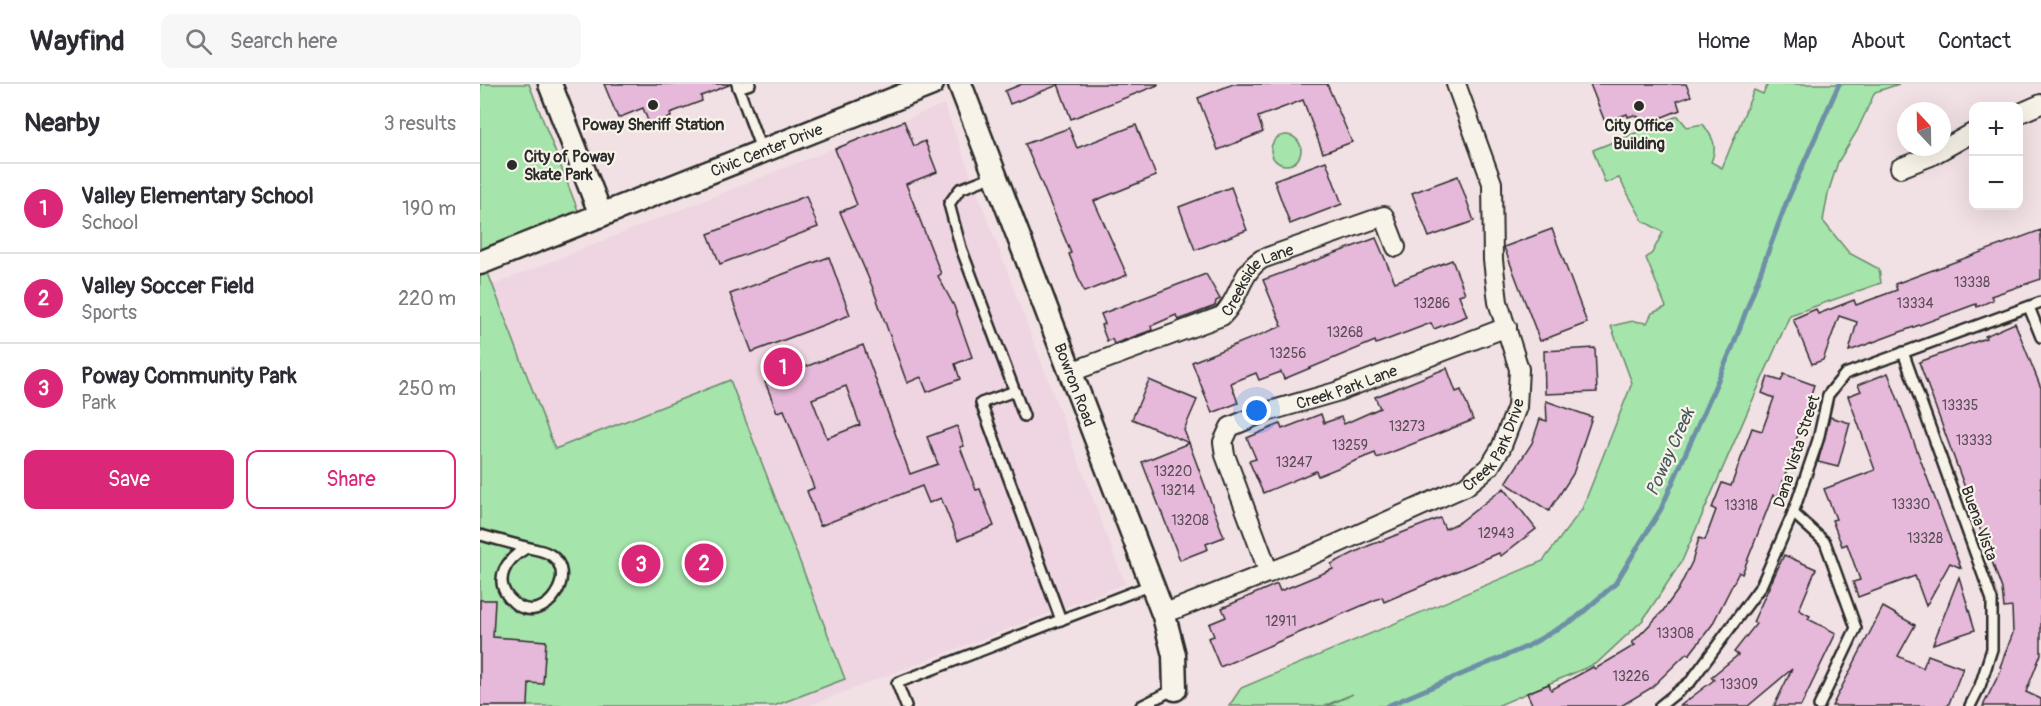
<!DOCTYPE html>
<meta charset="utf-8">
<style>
:root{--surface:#fff;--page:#f7f7f7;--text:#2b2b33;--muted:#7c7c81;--line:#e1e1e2;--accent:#db2777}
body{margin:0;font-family:Pangolin,sans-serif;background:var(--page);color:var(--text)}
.controls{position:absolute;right:18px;top:18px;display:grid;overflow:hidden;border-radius:12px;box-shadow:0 6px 24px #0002}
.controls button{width:54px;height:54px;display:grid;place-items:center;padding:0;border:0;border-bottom:2px solid var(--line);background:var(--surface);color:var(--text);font:30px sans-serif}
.compass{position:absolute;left:1417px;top:18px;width:54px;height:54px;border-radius:50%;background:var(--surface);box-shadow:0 6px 24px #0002;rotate:338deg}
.you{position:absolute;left:777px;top:327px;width:21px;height:21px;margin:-15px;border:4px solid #fff;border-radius:50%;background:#1a73e8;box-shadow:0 0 0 9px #1a73e833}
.badge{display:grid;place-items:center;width:39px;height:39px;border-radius:50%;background:var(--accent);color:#fff;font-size:20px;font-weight:700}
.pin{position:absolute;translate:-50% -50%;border:3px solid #fff;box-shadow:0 2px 6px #0006}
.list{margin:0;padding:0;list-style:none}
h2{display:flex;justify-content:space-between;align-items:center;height:78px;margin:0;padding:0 24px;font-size:26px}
h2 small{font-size:20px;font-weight:400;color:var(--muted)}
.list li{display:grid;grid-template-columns:39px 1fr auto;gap:18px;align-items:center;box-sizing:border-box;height:90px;padding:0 24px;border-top:2px solid var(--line)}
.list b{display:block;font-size:22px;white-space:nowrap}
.list p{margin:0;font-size:20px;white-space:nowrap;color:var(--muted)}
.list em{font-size:20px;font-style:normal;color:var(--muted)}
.actions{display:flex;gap:12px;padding:18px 24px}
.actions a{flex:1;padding:14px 0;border:2px solid var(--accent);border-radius:12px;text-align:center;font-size:21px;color:var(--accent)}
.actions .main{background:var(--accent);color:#fff}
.icon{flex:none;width:33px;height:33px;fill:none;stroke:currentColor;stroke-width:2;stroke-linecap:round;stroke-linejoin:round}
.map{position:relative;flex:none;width:1561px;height:622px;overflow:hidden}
header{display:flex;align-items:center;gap:36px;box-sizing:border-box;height:84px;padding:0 30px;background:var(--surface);border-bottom:2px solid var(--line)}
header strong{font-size:28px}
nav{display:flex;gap:33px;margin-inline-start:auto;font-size:21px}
.search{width:420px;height:54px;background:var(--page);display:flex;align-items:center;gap:15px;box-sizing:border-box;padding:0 21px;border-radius:12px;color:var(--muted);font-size:22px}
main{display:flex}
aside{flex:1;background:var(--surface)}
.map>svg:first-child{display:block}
.built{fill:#eed5e1}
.green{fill:#a5e4ab;stroke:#68886b;stroke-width:1.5}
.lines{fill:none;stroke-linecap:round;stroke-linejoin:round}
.stream{stroke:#6e90a7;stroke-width:5}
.building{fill:#e6b8da;stroke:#2b2b2b;stroke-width:1.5;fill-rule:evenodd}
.service-casing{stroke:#2b2b2b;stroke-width:14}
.minor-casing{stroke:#2b2b2b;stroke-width:22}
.tertiary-casing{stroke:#2b2b2b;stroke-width:27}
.service{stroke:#f7f3e8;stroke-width:9}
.minor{stroke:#f7f3e8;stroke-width:18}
.tertiary{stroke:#f7f3e8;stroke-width:22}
.poi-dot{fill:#2b2b2b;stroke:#f7f3e8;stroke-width:2}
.labels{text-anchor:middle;stroke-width:4.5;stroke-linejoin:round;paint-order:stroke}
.number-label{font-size:14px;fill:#5a4e57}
.poi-label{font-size:16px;font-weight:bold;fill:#2b2b2b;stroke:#f7f3e8}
.street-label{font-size:16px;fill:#2b2b2b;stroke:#f7f3e8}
.water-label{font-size:18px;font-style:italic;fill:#47555f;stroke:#f7f3e8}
</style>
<header>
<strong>Wayfind</strong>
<div class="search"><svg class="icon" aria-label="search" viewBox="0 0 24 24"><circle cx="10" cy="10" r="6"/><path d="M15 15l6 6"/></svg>Search here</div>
<nav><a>Home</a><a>Map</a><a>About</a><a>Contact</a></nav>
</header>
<main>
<aside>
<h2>Nearby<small>3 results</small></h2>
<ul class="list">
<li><span class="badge">1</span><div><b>Valley Elementary School</b><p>School</p></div><em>190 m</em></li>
<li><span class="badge">2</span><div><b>Valley Soccer Field</b><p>Sports</p></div><em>220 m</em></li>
<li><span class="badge">3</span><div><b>Poway Community Park</b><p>Park</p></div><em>250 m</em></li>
</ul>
<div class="actions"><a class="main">Save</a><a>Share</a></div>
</aside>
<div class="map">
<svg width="1561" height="622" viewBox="0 0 1561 622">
<rect width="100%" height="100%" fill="#f2e1e4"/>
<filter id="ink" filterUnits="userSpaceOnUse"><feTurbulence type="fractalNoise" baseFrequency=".0167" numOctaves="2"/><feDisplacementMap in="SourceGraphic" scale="12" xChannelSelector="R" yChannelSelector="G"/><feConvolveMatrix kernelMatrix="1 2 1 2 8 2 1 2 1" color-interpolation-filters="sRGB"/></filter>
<g filter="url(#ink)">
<!-- built -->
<polygon class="built" points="464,20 645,500 328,622 173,622 13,201"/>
<!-- green -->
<g class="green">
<polygon points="0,0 49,0 99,129 0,167"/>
<path d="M1288,0H1419L1395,8L1377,47L1358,78L1348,109L1343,137L1369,169L1399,185L1401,199L1310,231L1202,477L1163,536L1117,579L1017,622H847L873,610L844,622H749L761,604L1063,477L1102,425L1152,299L1131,242L1153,237L1167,239L1172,229L1186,223L1166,174L1172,169L1183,148L1163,137L1139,94L1125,99L1113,66L1198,32L1207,43L1223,40C1233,54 1238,61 1231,78L1242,84L1274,6L1283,10Z"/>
<circle cx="806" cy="66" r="15"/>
<polygon points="0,168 75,365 250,296 365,595 294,622 0,622"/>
</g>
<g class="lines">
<!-- stream -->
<polyline class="stream" points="907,622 1046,563 1095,535 1135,500 1181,425 1253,262 1307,117 1359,0"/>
</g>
<!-- building -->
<g class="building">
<polygon points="124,0 249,0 249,1 221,12 222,17 190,29 191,33 170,42 163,24 138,34"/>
<polygon points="542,0 577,0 578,1 530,20 525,7"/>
<polygon points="578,0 678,0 678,1 591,35"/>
<polygon points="753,0 847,0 872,58 843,69 823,16 778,33 783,48 738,66 718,14"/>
<polygon points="1110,0 1206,0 1211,12 1197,17 1200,26 1170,38 1154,31 1148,33 1147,30 1125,38"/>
<polygon points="424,37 434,62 445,57 457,88 426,100 461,190 458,192 474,222 492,273 475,280 480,295 447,308 441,293 427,299 392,202 360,128 377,121 355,65"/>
<polygon points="656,41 676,92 614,117 647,191 604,208 589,170 591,169 545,60 589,44 597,64"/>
<polygon points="846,77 862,120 810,140 794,96"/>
<polygon points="978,92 994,137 949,153 932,109"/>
<polygon points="751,103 767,146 715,166 699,123"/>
<polygon points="326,112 338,143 240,180 228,150"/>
<polygon points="1072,145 1107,239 1060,257 1024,163"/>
<polygon points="1561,146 1561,195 1511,212 1513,216 1497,223 1496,220 1369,267 1377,238 1359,232 1343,276 1332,280 1313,235 1336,225 1338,230 1374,216 1376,221 1417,206 1415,200"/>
<polygon points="896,154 915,198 972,176 985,209 979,211 987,232 954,245 951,239 896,260 895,257 804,295 801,288 779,296 776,289 751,299 758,319 732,329 712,278 802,242 783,196"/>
<polygon points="349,173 370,231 272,268 250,210"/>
<polygon points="726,190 740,215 736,217 735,222 698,236 696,231 671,242 672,246 634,260 632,255 627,257 621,241 625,240 621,230"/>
<polygon points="1535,239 1561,304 1561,570 1546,608 1561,615 1561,622 1503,622 1522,584 1520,583 1533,549 1532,523 1524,524 1522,505 1439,278 1506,254 1505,252"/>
<path d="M383,261L430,390L458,380L447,353L477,342L484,362L480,363L496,406L500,405L514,442L478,456L461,414L449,419L442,402L340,442L327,407L334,404L304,326L297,328L285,298ZM366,302L380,341L347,354L332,315Z"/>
<polygon points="1115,264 1117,308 1065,310 1064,267"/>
<polygon points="967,284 976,308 981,306 993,336 897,374 895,369 838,392 836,387 783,409 769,377 776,375 767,354 800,340 802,345 841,330 844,339 861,333 864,340 900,324 895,313"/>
<polygon points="1408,289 1481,484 1470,479 1446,522 1435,492 1378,513 1373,498 1380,496 1367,460 1362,462 1352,436 1356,435 1344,405 1395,386 1368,312 1381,307 1378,301"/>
<polygon points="1304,290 1334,301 1298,413 1293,411 1262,490 1259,488 1232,541 1209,571 1207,569 1171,604 1141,622 1053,622 1047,609 1069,600 1071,606 1113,583 1115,585 1155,561 1152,559 1182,528 1198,506 1212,478 1219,454 1225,456 1236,426 1232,424 1242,399 1251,402 1272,344 1282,347 1294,314 1282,309 1288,293 1301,297"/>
<polygon points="669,296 717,316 704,346 709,359 652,335"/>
<polygon points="1066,317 1112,333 1093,390 1069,427 1026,399 1052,359 1060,335 1067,337"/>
<polygon points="1350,333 1370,339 1358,383 1338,378"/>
<polygon points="709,359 744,453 726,460 728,465 700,476 662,378"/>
<polygon points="1024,404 1056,445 1021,472 1019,469 904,518 902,513 740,583 728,554 734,552 729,540 746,533 742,524 797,500 800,507 822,498 853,485 851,480 888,462 960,434 965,445 980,438"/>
<polygon points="1304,471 1336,485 1319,526 1330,532 1328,535 1356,549 1321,622 1294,622 1312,585 1268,622 1200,622 1234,596 1231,593 1258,571 1254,568 1276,540 1273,538"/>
<polygon points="1479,493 1495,546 1453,560"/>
<polygon points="0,516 15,516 13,553 66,557 63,600 49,599 48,622 0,622"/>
<polygon points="1403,523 1435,541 1418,572 1443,584 1448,571 1483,584 1468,622 1352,622"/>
</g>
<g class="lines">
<!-- service casing -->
<g class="service-casing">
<g id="service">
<polyline points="257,0 282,68"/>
<polyline points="258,4 270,0"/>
<polyline points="516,91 480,105 469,120 481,164 544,332"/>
<polyline points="1549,223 1561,253"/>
<polyline points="1423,268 1512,516 1512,565 1500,602 1490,622"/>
<polyline points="535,307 501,319 581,536"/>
<polyline points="1313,429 1345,458 1376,544 1339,622"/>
<path d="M0,451C20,456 39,462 58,466C110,477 64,554 29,514C13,495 27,475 45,465"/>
<polyline points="426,622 417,599 671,501"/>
<polyline points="661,622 695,605"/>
<polyline points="1180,622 1211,597 1281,502 1313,429 1338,356 1348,311 1365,290 1561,218"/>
</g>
</g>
<!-- minor casing -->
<g class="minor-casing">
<g id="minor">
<polyline points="1538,30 1561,20"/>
<polyline points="1420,84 1451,72 1494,48"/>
<path id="s1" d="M591,288L742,232C760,215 760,188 782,175L904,132L916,163"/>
<path id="s2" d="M789,489L745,371L743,358L750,343L783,329L856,308L1027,243"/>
<path id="s3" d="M683,530L823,475L986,402L1010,382L1021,364L1037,323L1039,285L1018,218L1013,176L1012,99L976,0"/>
</g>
</g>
<!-- tertiary casing -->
<g class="tertiary-casing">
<g id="tertiary">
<polyline points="70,0 121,131"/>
<path id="s4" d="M480,0L684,532L694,571L695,605"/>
<path id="s5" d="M0,179L452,0"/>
</g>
</g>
<!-- service -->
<use href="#service" class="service"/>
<!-- minor -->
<use href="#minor" class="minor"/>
<!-- tertiary -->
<use href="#tertiary" class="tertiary"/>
</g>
</g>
<!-- markers -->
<g class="poi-dot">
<circle cx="173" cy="21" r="6"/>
<circle cx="1159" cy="22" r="6"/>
<circle cx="32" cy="81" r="6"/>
</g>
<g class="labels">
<!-- number labels -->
<g class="number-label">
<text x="1492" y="203">13338</text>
<text x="952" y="224">13286</text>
<text x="1435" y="224">13334</text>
<text x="865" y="253">13268</text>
<text x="808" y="274">13256</text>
<text x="1480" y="326">13335</text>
<text x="927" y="347">13273</text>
<text x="1494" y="361">13333</text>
<text x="870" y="366">13259</text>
<text x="814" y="383">13247</text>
<text x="693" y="392">13220</text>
<text x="698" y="411">13214</text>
<text x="1431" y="425">13330</text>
<text x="1261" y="426">13318</text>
<text x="710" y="441">13208</text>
<text x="1016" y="454">12943</text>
<text x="1445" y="459">13328</text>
<text x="801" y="542">12911</text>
<text x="1195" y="554">13308</text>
<text x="1151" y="597">13226</text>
<text x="1259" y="605">13309</text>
</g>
<!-- poi labels -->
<g class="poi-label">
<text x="173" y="46">Poway Sheriff Station</text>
<text x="1159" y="47">City Office<tspan x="1159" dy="18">Building</tspan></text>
<text x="44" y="78" text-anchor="start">City of Poway<tspan x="44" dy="18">Skate Park</tspan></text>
</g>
<!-- street labels -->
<g class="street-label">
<text dy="6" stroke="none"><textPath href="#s5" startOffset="308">Civic Center Drive</textPath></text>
<text dy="6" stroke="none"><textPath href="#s1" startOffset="214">Creekside Lane</textPath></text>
<text dy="6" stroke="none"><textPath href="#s4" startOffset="322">Bowron Road</textPath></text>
<text dy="6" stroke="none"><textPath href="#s2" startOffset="279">Creek Park Lane</textPath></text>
<text dy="6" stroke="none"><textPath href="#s3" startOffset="380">Creek Park Drive</textPath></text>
<text transform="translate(1316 367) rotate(-72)" y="6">Dana Vista Street</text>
<text transform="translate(1500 439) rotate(70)" y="6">Buena Vista</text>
</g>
<!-- water labels -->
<g class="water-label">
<text transform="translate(1190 368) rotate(-66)" y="6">Poway Creek</text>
</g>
</g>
</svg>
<div class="controls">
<button>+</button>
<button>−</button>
</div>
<svg class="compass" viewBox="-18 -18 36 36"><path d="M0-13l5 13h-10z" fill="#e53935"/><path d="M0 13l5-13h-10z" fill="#7c7c81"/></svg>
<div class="you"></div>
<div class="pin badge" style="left:303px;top:283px">1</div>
<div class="pin badge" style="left:224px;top:479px">2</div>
<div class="pin badge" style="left:161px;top:480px">3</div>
</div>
</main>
